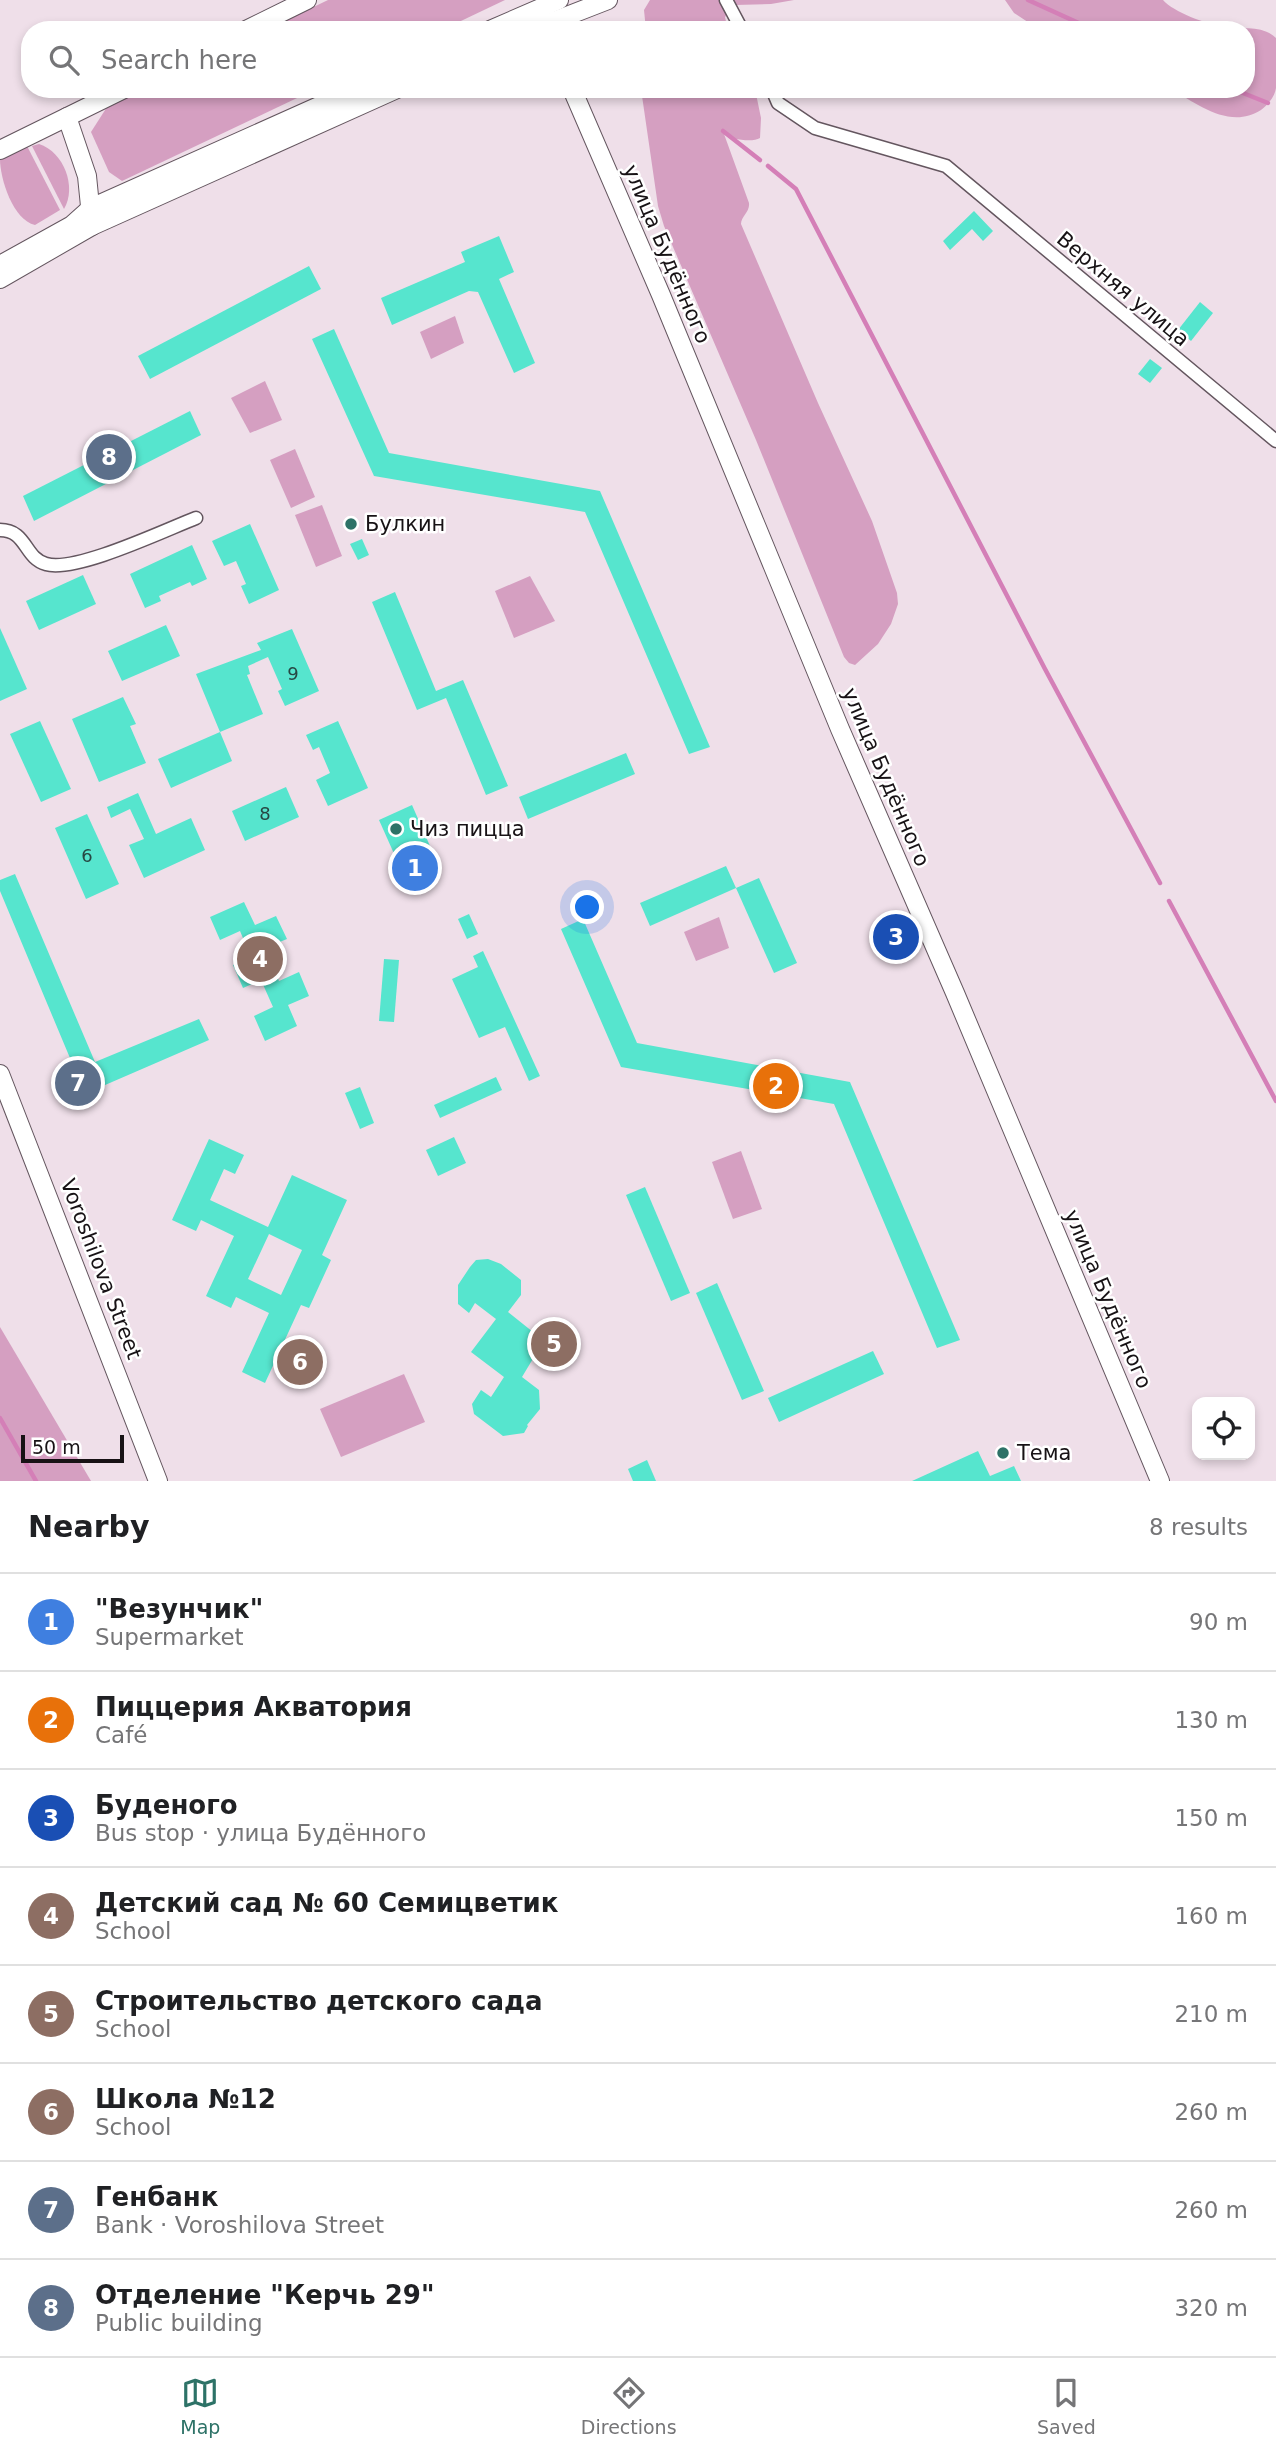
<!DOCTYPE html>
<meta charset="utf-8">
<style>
:root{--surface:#fff;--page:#f2f2f2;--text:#202124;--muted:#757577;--line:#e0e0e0;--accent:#2d7267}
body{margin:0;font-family:"DejaVu Sans",sans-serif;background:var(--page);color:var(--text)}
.controls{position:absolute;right:21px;bottom:21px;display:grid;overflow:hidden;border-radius:14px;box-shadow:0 4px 10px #0003}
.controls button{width:63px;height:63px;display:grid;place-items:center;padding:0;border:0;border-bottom:2px solid var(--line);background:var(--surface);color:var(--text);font:35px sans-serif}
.scale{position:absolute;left:21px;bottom:18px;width:103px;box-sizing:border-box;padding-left:7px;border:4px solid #171215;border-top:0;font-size:19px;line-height:24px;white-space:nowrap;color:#171215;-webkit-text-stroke:5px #fff;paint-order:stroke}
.you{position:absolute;left:588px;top:908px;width:24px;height:24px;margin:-18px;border:5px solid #fff;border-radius:50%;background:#1a73e8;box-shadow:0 0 0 10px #1a73e833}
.badge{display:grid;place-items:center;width:46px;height:46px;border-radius:50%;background:var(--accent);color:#fff;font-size:23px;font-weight:700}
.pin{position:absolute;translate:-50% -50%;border:4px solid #fff;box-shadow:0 2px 7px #0006}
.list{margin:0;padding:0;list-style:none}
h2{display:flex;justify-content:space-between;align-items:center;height:91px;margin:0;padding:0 28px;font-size:30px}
h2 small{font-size:23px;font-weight:400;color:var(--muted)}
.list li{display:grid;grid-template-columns:46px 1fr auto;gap:21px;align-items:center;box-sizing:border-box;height:98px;padding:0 28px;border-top:2px solid var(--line)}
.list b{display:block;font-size:26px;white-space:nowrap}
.list p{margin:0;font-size:23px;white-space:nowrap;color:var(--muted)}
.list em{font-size:23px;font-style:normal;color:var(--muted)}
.icon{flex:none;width:38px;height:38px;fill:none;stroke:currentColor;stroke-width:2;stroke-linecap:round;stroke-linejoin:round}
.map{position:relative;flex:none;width:1276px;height:1481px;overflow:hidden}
.search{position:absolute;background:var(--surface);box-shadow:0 4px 10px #0003;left:21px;right:21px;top:21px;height:77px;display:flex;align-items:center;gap:18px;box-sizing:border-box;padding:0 24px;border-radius:28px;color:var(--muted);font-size:26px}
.sheet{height:875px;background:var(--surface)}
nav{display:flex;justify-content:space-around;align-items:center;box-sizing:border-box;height:98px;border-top:2px solid var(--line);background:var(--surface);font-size:19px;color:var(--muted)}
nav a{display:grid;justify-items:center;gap:4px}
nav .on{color:var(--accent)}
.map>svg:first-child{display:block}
.green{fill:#d59fc1}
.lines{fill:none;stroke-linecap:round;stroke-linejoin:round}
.stream{stroke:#d47fb7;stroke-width:4.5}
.building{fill:#56e5ce;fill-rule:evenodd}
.minor-casing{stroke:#64565f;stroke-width:15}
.secondary-casing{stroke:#64565f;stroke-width:20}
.minor{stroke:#fff;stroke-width:12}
.secondary{stroke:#fff;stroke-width:18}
.poi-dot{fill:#2d7267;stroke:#fff;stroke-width:2.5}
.labels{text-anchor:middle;stroke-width:5;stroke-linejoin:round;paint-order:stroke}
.number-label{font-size:18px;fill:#274743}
.street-label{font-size:21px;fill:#171215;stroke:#fff}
.poi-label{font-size:21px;fill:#171215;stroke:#fff;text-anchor:start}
</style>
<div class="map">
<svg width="1276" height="1481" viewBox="0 0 1276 1481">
<rect width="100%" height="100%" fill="#efdfe9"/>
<!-- green -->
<g class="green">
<polygon points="328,0 505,0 442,30 266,30"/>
<polygon points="650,0 794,0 771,4 735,5 725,17 728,30 646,30 644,10"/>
<path d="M1005,0H1163C1173,12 1207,24 1223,27C1242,30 1261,24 1276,38C1276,54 1276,72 1276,88C1275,96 1268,105 1261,110C1230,130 1197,104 1171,89H1246V30H1040L1014,13Z"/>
<polygon points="143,89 316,89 122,181 109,172 91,132 107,107"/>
<path d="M641,89H755L761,118L760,138C752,143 730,139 724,134L749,203C750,212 741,216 741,224L818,403L872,521L897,593L898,604L891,624L878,644L855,665L849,663L844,657L756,440L664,226L658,206Z"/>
<path d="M39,144C64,152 77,187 64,209L32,146Z"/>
<path d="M27,146L60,210L35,225C13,220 0,179 0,159L6,153Z"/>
<polygon points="455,316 464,343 431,359 420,332"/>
<polygon points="265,381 282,420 250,433 231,398"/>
<polygon points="295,449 315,497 291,508 270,460"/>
<polygon points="322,505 342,556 316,567 295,515"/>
<polygon points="530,576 555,621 514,638 495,591"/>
<polygon points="719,917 729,948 696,961 684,932"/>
<polygon points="741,1151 762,1209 733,1219 712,1162"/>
<polygon points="0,1327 91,1481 0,1481"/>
<polygon points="404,1374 425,1422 341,1457 320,1409"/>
</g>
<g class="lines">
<!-- stream -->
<g class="stream">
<polyline points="1028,0 1094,30"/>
<polyline points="1233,89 1268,103"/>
<polyline points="723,131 760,160"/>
<polyline points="768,166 796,189 1045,669 1160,883"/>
<polyline points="1169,901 1276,1101"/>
<polyline points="0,1418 36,1481"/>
</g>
</g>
<!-- building -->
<g class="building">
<polygon points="974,211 993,231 983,241 972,229 950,250 943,241"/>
<polygon points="499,236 514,272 499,279 535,363 514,373 478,292 469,291 392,325 381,298 465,262 461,252"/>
<polygon points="309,266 321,289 150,379 138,356"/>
<polygon points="1200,302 1213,313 1191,341 1178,330"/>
<polygon points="334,329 389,453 600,491 710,747 689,754 585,512 374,476 312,339"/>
<polygon points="1150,359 1162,368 1150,383 1138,374"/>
<polygon points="190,411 201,435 34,521 23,496"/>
<polygon points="250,524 279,590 249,604 241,586 246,584 236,561 224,566 212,541"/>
<polygon points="362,539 369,555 358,560 350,544"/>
<polygon points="192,545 207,579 192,586 190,582 159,596 161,601 145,608 130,574"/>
<polygon points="83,575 96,604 39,630 26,601"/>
<polygon points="395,592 436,691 463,680 508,786 486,795 446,698 417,710 372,602"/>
<polygon points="166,625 180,656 122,681 108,651"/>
<polygon points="0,628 27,689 0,701"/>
<polygon points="292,629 319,691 285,706 278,691 282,689 268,657 248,666 250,674 247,675 263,714 220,732 196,674 261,650 257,643"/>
<polygon points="123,697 136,724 130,726 146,763 99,782 72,719"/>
<polygon points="40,721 71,789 41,802 10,734"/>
<polygon points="338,721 368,788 328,806 316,780 330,773 319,747 313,750 306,735"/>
<polygon points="220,732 232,761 171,788 158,759"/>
<polygon points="626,753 635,774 528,819 519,797"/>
<polygon points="286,787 299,817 245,841 232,811"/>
<polygon points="138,793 156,834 191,818 205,850 144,878 129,845 144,839 130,809 111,818 107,807"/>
<polygon points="412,805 441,871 408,885 379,820"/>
<polygon points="87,814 119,884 86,899 55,828"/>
<polygon points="726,866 736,888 650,926 640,903"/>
<polygon points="15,874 95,1062 199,1019 209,1040 82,1095 72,1071 75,1070 0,891 0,880"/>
<polygon points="759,878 797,963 774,973 736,888"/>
<polygon points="244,902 255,925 276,916 287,939 265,948 279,981 299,972 309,996 288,1005 297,1026 265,1041 254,1016 273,1007 261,980 243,988 233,965 251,957 240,931 220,940 210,917"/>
<polygon points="469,914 478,934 467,939 458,919"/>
<polygon points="583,919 637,1043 850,1082 960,1340 937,1348 834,1104 621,1067 561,929"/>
<polygon points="483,951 540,1076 529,1081 505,1027 479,1038 452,979 478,967 473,956"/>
<polygon points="384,959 399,960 394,1022 379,1021"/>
<polygon points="496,1077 502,1090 440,1118 434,1105"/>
<polygon points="360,1087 374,1123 360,1129 345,1093"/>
<polygon points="454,1137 466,1163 438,1176 426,1150"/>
<path d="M209,1139L244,1155L235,1174L224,1169L210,1200L268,1227L292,1175L347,1200L322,1255L331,1260L309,1308L301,1305L265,1383L242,1372L269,1313L236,1297L231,1308L206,1296L234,1236L201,1220L196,1231L172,1220ZM269,1234L302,1250L281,1295L248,1279Z"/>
<polygon points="645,1187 690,1293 671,1301 626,1195"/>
<polygon points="488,1259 501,1264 521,1280 521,1295 508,1312 538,1336 537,1352 522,1377 539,1390 540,1409 527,1425 528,1426 524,1433 503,1436 474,1414 472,1404 481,1390 491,1397 504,1377 471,1352 496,1319 475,1303 469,1313 458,1304 458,1285 470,1267 476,1260"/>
<polygon points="717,1283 764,1391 742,1400 696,1293"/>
<polygon points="873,1351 884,1374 779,1422 768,1398"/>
<polygon points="978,1451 990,1476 1014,1466 1021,1481 912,1481"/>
<polygon points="647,1460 656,1481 633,1481 628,1469"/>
</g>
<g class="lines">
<!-- minor casing -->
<g class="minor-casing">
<g id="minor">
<polyline points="726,0 742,30"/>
<polyline points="772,89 778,103 815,128 946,166 1276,441"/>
<path d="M0,530C27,530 24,558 46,564C75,573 165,530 196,518"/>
</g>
</g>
<!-- secondary casing -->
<g class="secondary-casing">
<g id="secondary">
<polyline points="246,30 307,0"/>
<polyline points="490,30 559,0"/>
<polyline points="531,30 608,0"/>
<polyline points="572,89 661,295 840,729 955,993 1160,1481"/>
<polyline points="0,150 124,89"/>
<polyline points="92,226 397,89"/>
<polyline points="0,265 72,225 91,208 357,89"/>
<polyline points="0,279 92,226 87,176 67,117"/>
<polyline points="0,1074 158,1481"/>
</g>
</g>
<!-- minor -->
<use href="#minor" class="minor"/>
<!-- secondary -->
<use href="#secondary" class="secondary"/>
</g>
<!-- markers -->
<g class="poi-dot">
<circle cx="351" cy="524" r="7"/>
<circle cx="396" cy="829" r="7"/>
<circle cx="1003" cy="1453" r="7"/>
</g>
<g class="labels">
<!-- number labels -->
<g class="number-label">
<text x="293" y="680">9</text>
<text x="265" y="820">8</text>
<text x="87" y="862">6</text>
</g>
<!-- street labels -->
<g class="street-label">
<text transform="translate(667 254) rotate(67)" y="7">улица Будённого</text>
<text transform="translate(1123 289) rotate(40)" y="7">Верхняя улица</text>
<text transform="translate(886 777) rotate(67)" y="7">улица Будённого</text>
<text transform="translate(101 1269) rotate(69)" y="7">Voroshilova Street</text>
<text transform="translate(1108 1299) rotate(67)" y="7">улица Будённого</text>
</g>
<!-- poi labels -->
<g class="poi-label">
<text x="365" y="531">Булкин</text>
<text x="410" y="836">Чиз пицца</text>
<text x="1017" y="1460">Тема</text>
</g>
</g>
</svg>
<div class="controls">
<button><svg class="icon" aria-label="locate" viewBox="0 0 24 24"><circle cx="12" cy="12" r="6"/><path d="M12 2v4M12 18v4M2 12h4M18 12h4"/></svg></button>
</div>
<div class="scale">50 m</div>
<div class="you"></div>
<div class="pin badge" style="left:415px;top:868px;background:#3f7fe0">1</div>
<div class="pin badge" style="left:776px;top:1086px;background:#e8710a">2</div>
<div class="pin badge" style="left:896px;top:937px;background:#1a4fb4">3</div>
<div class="pin badge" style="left:260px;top:959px;background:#8d6e63">4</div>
<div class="pin badge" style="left:554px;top:1344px;background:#8d6e63">5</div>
<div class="pin badge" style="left:300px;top:1362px;background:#8d6e63">6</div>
<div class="pin badge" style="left:78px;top:1083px;background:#5c6f8a">7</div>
<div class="pin badge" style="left:109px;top:457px;background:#5c6f8a">8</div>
<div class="search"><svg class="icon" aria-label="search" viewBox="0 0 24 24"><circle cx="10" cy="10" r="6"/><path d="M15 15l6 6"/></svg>Search here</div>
</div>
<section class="sheet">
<h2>Nearby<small>8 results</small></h2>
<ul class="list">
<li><span class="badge" style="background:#3f7fe0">1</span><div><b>&quot;Везунчик&quot;</b><p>Supermarket</p></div><em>90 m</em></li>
<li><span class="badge" style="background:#e8710a">2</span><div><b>Пиццерия Акватория</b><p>Café</p></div><em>130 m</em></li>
<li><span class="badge" style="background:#1a4fb4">3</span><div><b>Буденого</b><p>Bus stop · улица Будённого</p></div><em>150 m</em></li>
<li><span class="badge" style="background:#8d6e63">4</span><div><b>Детский сад № 60 Семицветик</b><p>School</p></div><em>160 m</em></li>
<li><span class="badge" style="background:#8d6e63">5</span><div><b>Строительство детского сада</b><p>School</p></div><em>210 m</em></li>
<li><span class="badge" style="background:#8d6e63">6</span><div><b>Школа №12</b><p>School</p></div><em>260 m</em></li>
<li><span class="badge" style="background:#5c6f8a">7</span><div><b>Генбанк</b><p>Bank · Voroshilova Street</p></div><em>260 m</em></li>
<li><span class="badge" style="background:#5c6f8a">8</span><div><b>Отделение &quot;Керчь 29&quot;</b><p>Public building</p></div><em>320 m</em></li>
</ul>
</section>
<nav>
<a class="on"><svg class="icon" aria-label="map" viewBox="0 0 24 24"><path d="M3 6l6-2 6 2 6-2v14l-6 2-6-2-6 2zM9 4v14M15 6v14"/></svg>Map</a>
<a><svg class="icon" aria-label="directions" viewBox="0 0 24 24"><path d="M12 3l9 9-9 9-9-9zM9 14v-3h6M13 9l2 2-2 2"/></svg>Directions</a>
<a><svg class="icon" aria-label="saved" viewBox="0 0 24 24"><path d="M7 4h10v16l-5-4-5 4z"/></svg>Saved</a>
</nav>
